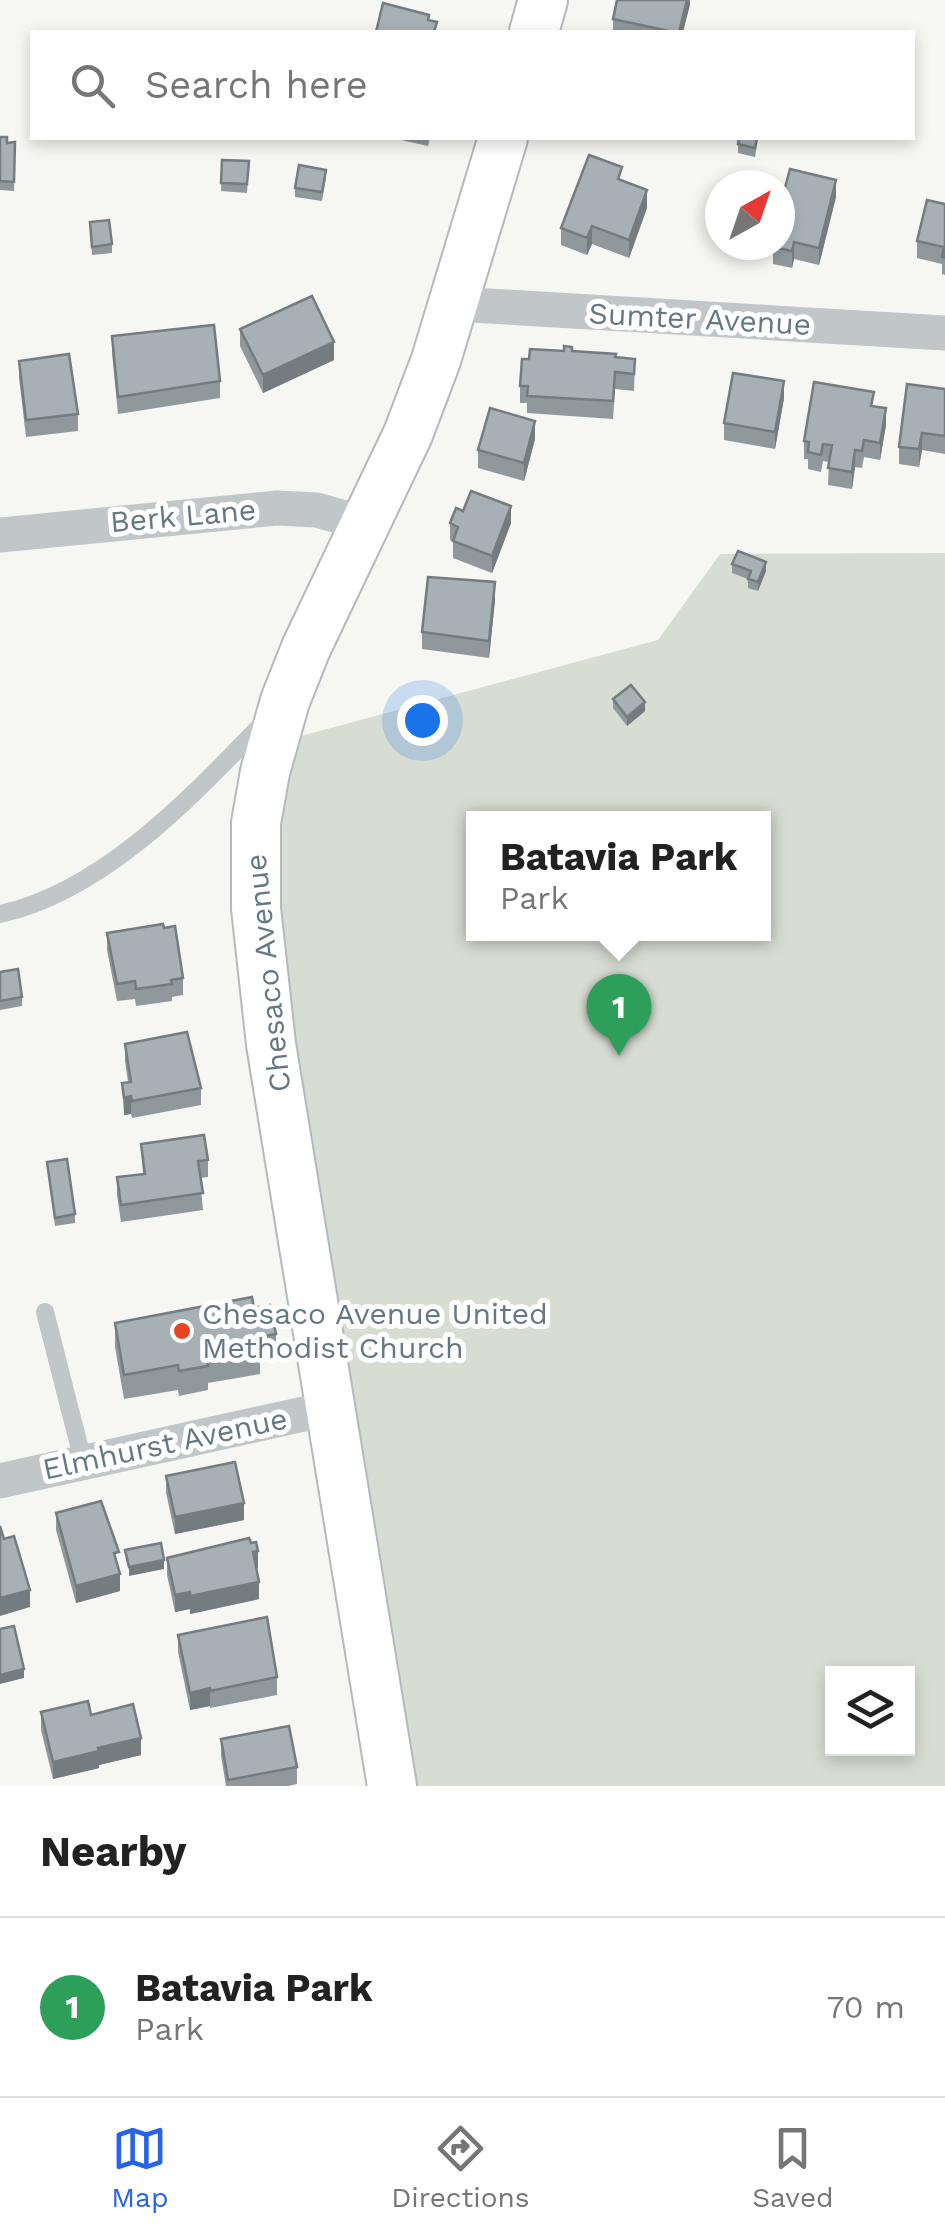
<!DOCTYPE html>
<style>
:root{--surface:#fff;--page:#f2f2f2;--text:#222;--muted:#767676;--line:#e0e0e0;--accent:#2563eb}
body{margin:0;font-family:"Work Sans",sans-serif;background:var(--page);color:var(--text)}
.controls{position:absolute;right:30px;bottom:30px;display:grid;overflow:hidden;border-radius:0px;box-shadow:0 5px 15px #0003}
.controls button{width:90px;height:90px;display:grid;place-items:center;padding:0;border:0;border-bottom:2px solid var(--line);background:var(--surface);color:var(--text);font:50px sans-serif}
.compass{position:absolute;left:705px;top:170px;width:90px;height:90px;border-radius:50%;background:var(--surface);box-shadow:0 5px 15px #0003;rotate:40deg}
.you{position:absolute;left:422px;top:720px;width:35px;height:35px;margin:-25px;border:8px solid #fff;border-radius:50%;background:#1a73e8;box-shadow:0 0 0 15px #1a73e833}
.badge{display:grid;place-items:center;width:65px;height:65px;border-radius:50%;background:var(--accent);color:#fff;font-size:32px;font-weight:700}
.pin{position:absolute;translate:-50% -82px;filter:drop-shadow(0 2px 5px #0008)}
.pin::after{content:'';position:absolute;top:52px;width:35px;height:30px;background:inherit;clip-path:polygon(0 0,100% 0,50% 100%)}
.popup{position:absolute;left:466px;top:811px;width:305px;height:130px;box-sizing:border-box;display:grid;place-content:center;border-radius:0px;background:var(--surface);filter:drop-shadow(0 2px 8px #0005);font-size:32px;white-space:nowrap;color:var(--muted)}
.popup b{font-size:38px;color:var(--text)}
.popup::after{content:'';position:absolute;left:50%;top:100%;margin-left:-20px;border:20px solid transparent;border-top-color:var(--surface)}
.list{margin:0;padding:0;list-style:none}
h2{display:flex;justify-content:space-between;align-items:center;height:130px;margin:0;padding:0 40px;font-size:42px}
h2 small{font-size:32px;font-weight:400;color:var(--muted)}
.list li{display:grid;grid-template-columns:65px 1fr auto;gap:30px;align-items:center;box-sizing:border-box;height:180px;padding:0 40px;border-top:2px solid var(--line)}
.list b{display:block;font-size:38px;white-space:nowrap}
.list p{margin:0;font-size:32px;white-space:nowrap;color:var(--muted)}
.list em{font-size:32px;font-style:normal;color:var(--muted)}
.icon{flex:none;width:55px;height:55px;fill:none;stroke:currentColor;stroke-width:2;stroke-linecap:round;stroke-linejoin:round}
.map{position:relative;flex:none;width:945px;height:1786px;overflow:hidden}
.search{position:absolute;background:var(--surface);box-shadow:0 5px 15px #0003;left:30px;right:30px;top:30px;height:110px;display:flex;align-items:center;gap:25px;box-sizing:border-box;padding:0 35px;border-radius:0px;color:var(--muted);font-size:38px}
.sheet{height:310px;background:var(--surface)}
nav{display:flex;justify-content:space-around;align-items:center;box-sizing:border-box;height:140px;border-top:2px solid var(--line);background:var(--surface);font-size:28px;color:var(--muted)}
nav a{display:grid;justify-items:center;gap:5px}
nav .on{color:var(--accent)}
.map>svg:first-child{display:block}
.green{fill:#d7ddd3;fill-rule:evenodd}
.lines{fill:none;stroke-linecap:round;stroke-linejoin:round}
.secondary-casing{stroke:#b3b9bd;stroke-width:52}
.lane{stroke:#c1c6c8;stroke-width:18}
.street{stroke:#c1c6c8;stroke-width:35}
.secondary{stroke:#fff;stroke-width:48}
.wall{fill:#90989c}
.shaded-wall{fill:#757c7f}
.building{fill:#a7b1b5;stroke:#757c7f;stroke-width:2.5}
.poi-dot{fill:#e74421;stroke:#fff;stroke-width:4}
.labels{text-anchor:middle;stroke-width:10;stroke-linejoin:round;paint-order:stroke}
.street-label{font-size:30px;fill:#647884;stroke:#fff}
.poi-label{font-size:30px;fill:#647884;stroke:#fff;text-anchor:start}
</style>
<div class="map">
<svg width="945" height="1786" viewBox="0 0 945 1786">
<rect width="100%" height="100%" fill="#f6f6f2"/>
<!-- green -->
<path class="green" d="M945,553V1786H410L268,912L286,740L658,640L720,554ZM474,818H764V934H474ZM832,1674H908V1748H832Z"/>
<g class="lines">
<!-- secondary casing -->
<g class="secondary-casing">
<g id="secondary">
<polyline points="534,32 543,0"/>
<polyline points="392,1786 271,1044 256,908 256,823 265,772 285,701 306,648 408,434 436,360 503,138"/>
</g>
</g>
<!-- lane -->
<g class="lane">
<path d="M0,914C105,891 194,794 267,719"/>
<polyline points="45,1312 83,1461"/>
</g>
<!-- street -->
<g class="street">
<polyline points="455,304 945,333"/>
<polyline points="0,535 277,508 317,510 365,524"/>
<polyline points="0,1481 331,1408"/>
</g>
<!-- secondary -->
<use href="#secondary" class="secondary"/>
</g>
<!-- wall -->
<g class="wall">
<polygon points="690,0 683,32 613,32 613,19"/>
<polygon points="0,137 7,143 15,142 14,191 0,190"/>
<polygon points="392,138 430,138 428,146"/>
<polygon points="758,138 755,157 738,153 738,144"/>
<polygon points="222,160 249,161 247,193 221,191"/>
<polygon points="326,178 322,201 295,197 295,188"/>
<polygon points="622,181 647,208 629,258 592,244 587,255 561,245 561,228"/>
<polygon points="836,197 819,265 794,259 792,268 773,264 773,254 758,250 758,245 780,245"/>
<polygon points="945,204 945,275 942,274 942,264 917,258 917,241"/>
<polygon points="90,222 112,244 112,253 92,255"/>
<polygon points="240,329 334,360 263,393 240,346"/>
<polygon points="112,336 220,381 220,398 118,414 112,353"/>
<polygon points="572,351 635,359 634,391 615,389 613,419 527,413 527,403 520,403 520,386 529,359"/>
<polygon points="19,361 78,414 78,431 26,437 19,378"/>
<polygon points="945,389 945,454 922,450 919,467 899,464 899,447"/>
<polygon points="784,398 775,449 724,440 724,423"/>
<polygon points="874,406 886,425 880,460 864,457 862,468 855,467 852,489 828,485 829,462 823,461 821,472 808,469 808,459 804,459 804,441"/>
<polygon points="535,439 524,481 478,468 478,450"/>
<polygon points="463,511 511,523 492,573 453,558 453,542 450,540 450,523"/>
<polygon points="732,564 766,571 758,591 748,588 748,579 732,573"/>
<polygon points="495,600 489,658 422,649 422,632"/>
<polygon points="613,699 645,711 627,726 613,708"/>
<polygon points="107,933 183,978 183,995 172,997 172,1001 136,1006 135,999 117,1001 107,950"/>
<polygon points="0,972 22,997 22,1006 0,1010"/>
<polygon points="125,1044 201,1088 201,1105 132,1118 131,1114 124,1115 122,1083 128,1082 125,1061"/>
<polygon points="141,1144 208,1160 208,1177 200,1178 203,1210 121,1222 117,1195 117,1177 143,1174"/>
<polygon points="47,1162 75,1214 75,1223 55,1226"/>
<polygon points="254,1308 276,1334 276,1359 260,1361 260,1374 208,1383 208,1390 179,1396 178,1390 124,1399 115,1347 115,1323"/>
<polygon points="166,1476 244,1520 175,1534 166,1493"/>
<polygon points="56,1513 120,1591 76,1603 56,1530"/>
<polygon points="167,1558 258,1568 256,1569 259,1599 190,1614 190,1609 175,1612 167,1575"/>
<polygon points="178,1635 277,1677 277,1695 210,1708 210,1706 190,1710 178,1652"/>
<polygon points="41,1712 91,1715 141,1755 99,1765 99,1768 53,1779 41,1730"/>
<polygon points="221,1739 297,1767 297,1784 288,1786 226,1786 221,1756"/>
</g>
<!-- shaded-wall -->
<g class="shaded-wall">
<polygon points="687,0 690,0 690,5 683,32 679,32"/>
<polygon points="836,180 836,197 819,265 819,248"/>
<polygon points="647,190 647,208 629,258 629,240"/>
<polygon points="592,226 592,244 587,255 587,238"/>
<polygon points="794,242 794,259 792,268 792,251"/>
<polygon points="334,342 334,360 263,393 263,375"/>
<polygon points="784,381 784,398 775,449 775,432"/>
<polygon points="886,408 886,425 880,460 880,443"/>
<polygon points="535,421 535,439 524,481 524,463"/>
<polygon points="922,433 922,450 919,467 919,449"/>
<polygon points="855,450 855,467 852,489 852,472"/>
<polygon points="511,506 511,523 492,573 492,556"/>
<polygon points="766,562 766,571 758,591 758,582"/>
<polygon points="495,582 495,600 489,658 489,641"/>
<polygon points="645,702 645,711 627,726 627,717"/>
<polygon points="131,1096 131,1114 124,1115 124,1098"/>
<polygon points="244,1503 244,1520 175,1534 175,1517"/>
<polygon points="258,1551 258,1568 253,1569 253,1552"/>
<polygon points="164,1560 164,1569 129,1576 129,1567"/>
<polygon points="120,1574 120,1591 76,1603 76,1586"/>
<polygon points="259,1582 259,1599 190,1614 190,1596"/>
<polygon points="30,1590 30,1607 0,1616 0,1598"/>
<polygon points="190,1592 190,1609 175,1612 175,1595"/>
<polygon points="24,1669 24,1678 0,1684 0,1675"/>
<polygon points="210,1688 210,1706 190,1710 190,1693"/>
<polygon points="141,1738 141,1755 99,1765 99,1768 53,1779 53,1762 98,1748"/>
</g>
<!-- building -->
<g class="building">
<polygon points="617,0 687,0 679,32 673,32 613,19"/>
<polygon points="383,3 429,15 428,20 437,22 434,32 376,32"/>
<polygon points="0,137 7,137 7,143 15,142 14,182 0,181"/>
<polygon points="739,138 757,138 755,148 738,144"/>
<polygon points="589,155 622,167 618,179 647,190 629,240 592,226 587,238 561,228"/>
<polygon points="222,160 249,161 247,184 221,183"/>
<polygon points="299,165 326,170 322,192 295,188"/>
<polygon points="790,169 836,180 819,248 794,242 792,251 773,247 774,245 780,245 780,194 783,195"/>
<polygon points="927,200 945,204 945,258 942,257 944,247 917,241"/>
<polygon points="109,220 112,244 92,247 90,222"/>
<polygon points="312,296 334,342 263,375 240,329"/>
<polygon points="214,325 220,381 118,397 112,336"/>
<polygon points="564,346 572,347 572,351 616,354 615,357 635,359 634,374 615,372 613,401 527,396 528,386 520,386 522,359 529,359 530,349 564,351"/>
<polygon points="69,354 78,414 26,420 19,361"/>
<polygon points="733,373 784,381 775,432 724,423"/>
<polygon points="814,382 874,392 871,406 886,408 880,443 864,440 862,451 855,450 852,472 828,468 832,445 823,444 821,455 808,452 809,442 804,441"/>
<polygon points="907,384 945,389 945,436 922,433 919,449 899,447"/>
<polygon points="490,408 535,421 524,463 478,450"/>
<polygon points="471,491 511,506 492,556 453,541 458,527 450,523 456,508 463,511"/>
<polygon points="738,551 766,562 758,582 748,579 751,571 732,564"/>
<polygon points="428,577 495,582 489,641 422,632"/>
<polygon points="631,685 645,702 627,717 613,699"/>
<polygon points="163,924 164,928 175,926 183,978 171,980 172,984 136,989 135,981 117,984 107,933"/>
<polygon points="18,969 22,997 0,1001 0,972"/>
<polygon points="187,1032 201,1088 132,1101 131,1096 124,1098 122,1083 131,1082 125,1044"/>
<polygon points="204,1135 208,1160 198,1161 203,1193 121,1205 117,1177 145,1174 141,1144"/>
<polygon points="67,1159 75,1214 55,1218 47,1162"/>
<polygon points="252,1297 254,1308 270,1305 276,1334 259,1337 260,1349 207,1359 208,1366 179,1371 178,1365 124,1375 115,1323"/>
<polygon points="235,1462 244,1503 175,1517 166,1476"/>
<polygon points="101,1501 119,1552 114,1553 120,1574 76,1586 56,1513"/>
<polygon points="0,1526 4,1539 14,1536 30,1590 0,1598"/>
<polygon points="249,1538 251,1543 256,1542 258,1551 253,1552 259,1582 190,1596 190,1592 175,1595 167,1558"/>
<polygon points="161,1543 164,1560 129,1567 125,1550"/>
<polygon points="267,1617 277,1677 210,1691 210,1688 190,1693 178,1635"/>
<polygon points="14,1626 24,1669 0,1675 0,1629"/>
<polygon points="88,1701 91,1715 133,1704 141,1738 98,1748 99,1751 53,1762 41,1712"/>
<polygon points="289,1726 297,1767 228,1780 221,1739"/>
</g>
<!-- markers -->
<circle class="poi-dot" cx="182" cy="1331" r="10"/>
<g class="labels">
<!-- street labels -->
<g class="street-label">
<text transform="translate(700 319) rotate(3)" y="10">Sumter Avenue</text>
<text transform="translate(183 516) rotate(-5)" y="10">Berk Lane</text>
<text transform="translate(268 973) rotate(-96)" y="10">Chesaco Avenue</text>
<text transform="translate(165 1444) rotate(-12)" y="10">Elmhurst Avenue</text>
</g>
<!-- poi labels -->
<g class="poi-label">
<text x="202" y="1324">Chesaco Avenue United<tspan x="202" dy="34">Methodist Church</tspan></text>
</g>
</g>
</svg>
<div class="controls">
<button><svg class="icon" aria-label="layers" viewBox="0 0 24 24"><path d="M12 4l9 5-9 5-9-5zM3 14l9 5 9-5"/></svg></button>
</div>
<svg class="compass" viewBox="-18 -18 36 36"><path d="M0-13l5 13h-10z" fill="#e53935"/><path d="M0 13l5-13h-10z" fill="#767676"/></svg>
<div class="you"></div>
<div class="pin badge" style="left:619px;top:1056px;background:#2e9e5b">1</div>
<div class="popup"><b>Batavia Park</b>Park</div>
<div class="search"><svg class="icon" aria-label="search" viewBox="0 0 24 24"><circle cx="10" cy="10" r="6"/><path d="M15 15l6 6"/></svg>Search here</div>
</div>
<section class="sheet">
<h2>Nearby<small></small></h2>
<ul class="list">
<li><span class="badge" style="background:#2e9e5b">1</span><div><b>Batavia Park</b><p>Park</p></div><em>70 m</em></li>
</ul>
</section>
<nav>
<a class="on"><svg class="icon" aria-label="map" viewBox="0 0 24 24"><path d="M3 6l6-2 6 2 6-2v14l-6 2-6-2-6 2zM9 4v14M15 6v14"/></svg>Map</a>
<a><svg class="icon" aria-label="directions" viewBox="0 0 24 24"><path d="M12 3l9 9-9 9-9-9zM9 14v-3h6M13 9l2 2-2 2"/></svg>Directions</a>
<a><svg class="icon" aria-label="saved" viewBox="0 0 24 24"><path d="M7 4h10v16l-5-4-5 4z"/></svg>Saved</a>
</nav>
